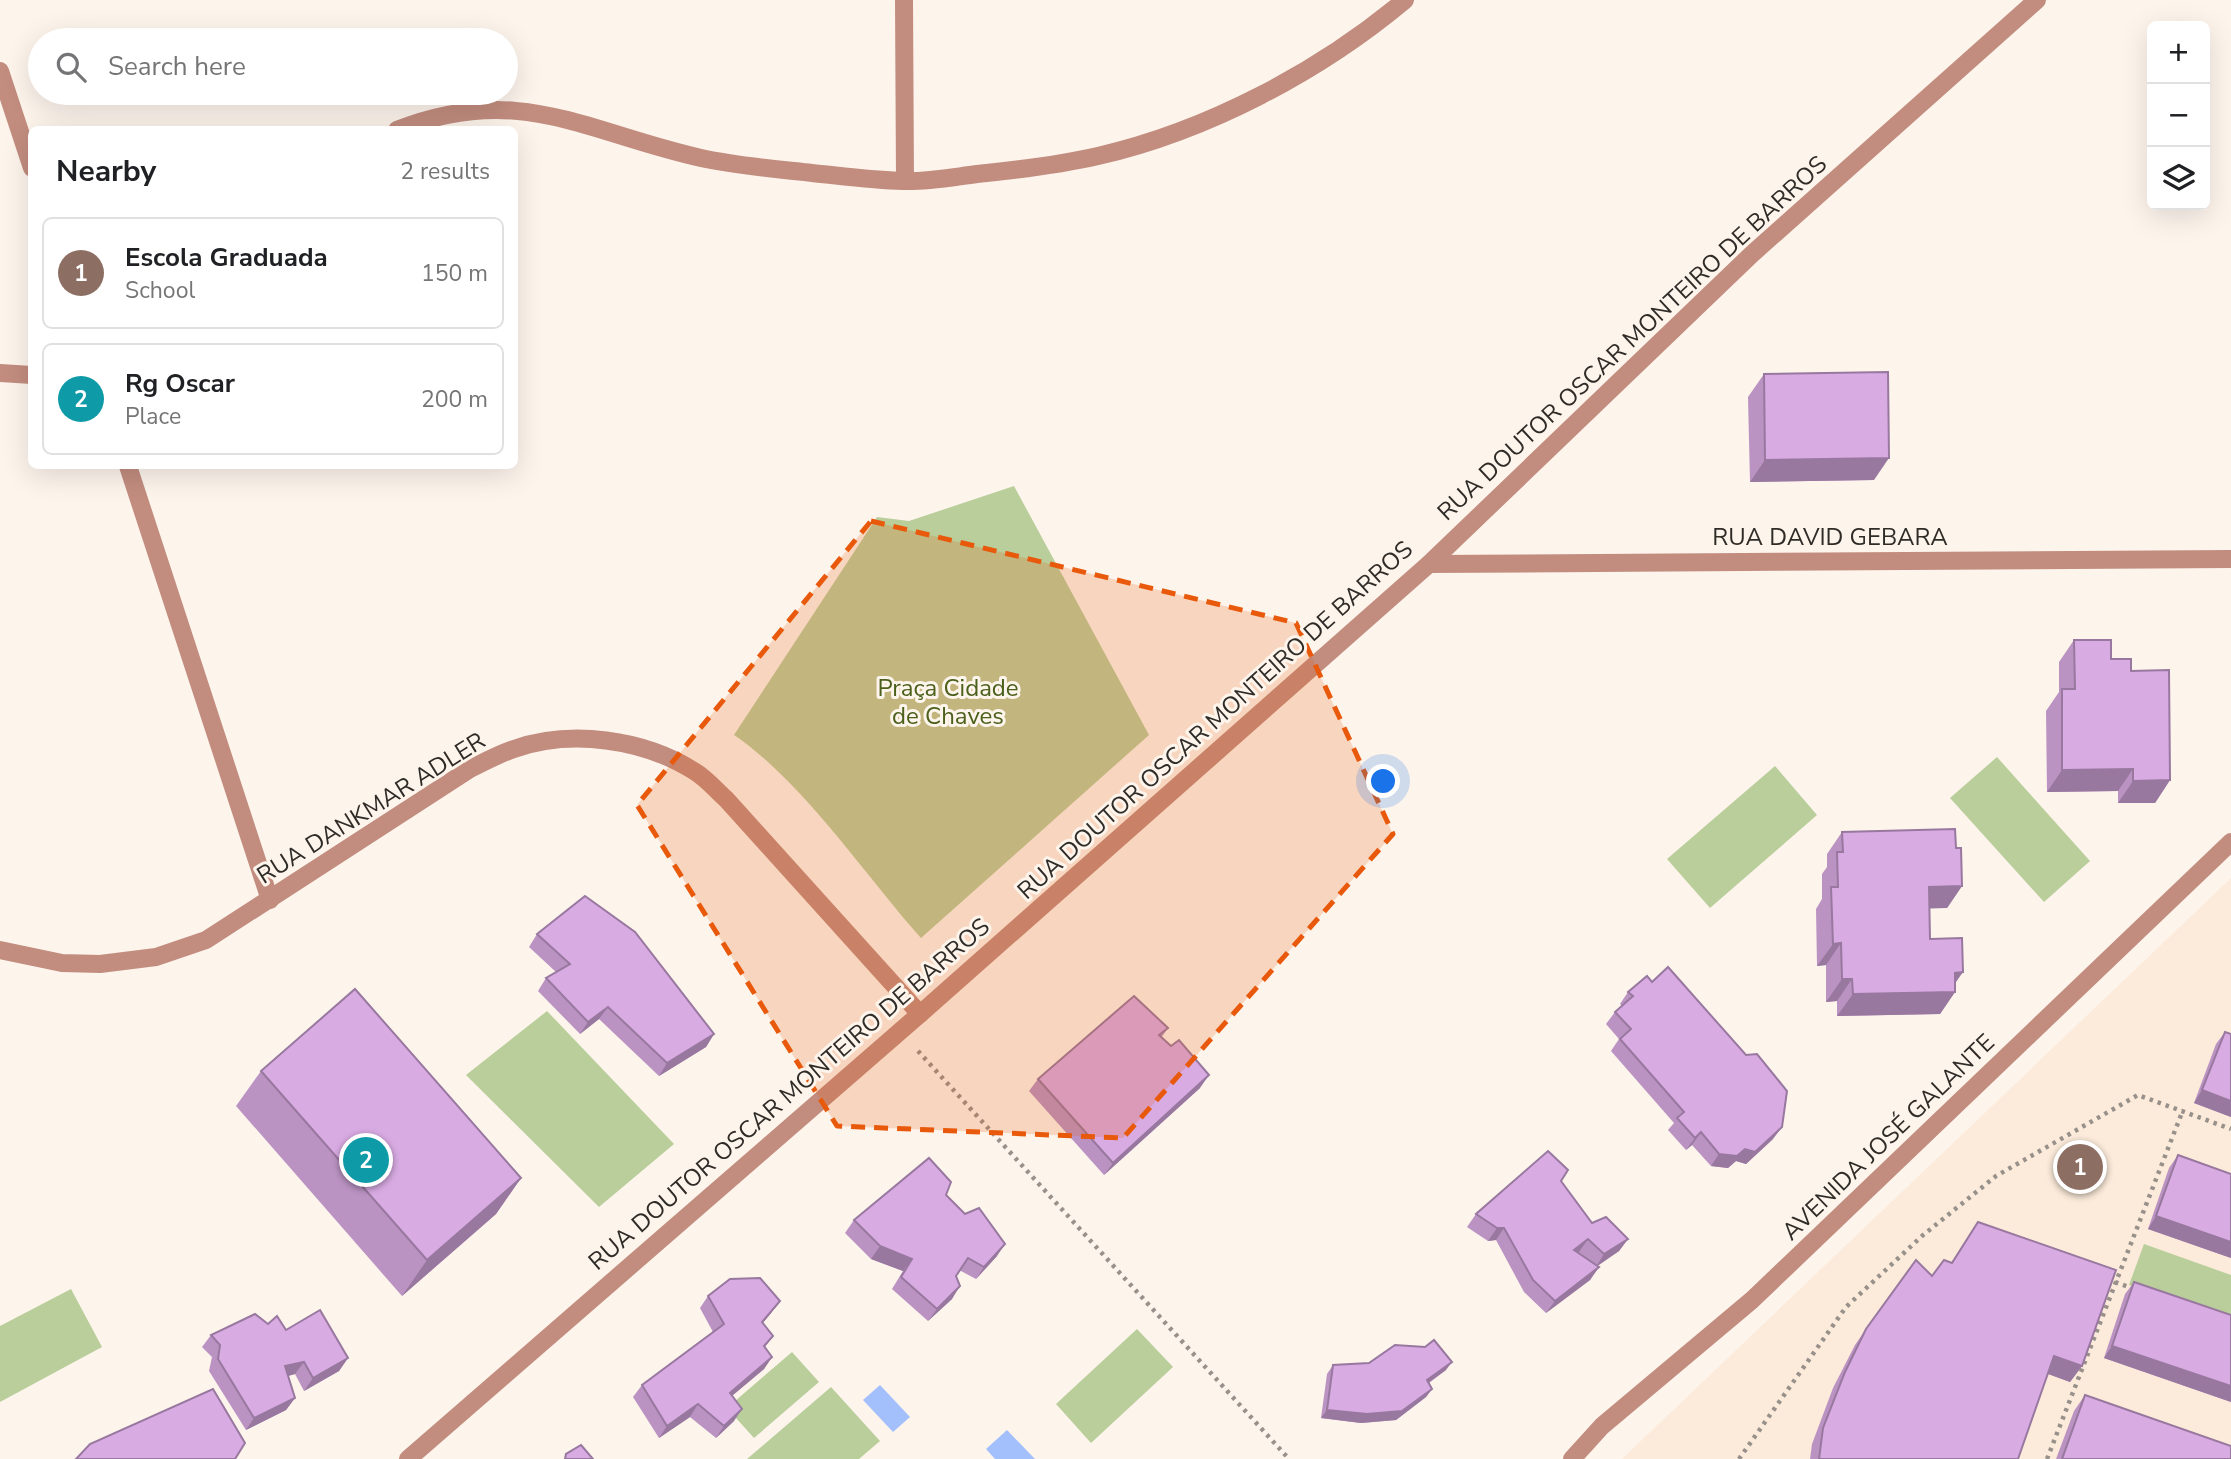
<!DOCTYPE html>
<meta charset="utf-8">
<style>
:root{--surface:#fff;--page:#f2f2f2;--text:#202124;--muted:#757577;--line:#e0e0e0;--accent:#2563eb}
body{margin:0;font-family:"Nunito Sans",sans-serif;background:var(--page);color:var(--text)}
.controls{position:absolute;right:21px;top:21px;display:grid;overflow:hidden;border-radius:10px;box-shadow:0 7px 28px #0002}
.controls button{width:63px;height:63px;display:grid;place-items:center;padding:0;border:0;border-bottom:2px solid var(--line);background:var(--surface);color:var(--text);font:35px sans-serif}
.you{position:absolute;left:1384px;top:782px;width:24px;height:24px;margin:-18px;border:5px solid #fff;border-radius:50%;background:#1a73e8;box-shadow:0 0 0 10px #1a73e833}
.badge{display:grid;place-items:center;width:46px;height:46px;border-radius:50%;background:var(--accent);color:#fff;font-size:23px;font-weight:700}
.pin{position:absolute;translate:-50% -50%;border:4px solid #fff;box-shadow:0 2px 7px #0006}
.list{margin:0;padding:0;list-style:none}
h2{display:flex;justify-content:space-between;align-items:center;height:91px;margin:0;padding:0 28px;font-size:30px}
h2 small{font-size:23px;font-weight:400;color:var(--muted)}
.list li{display:grid;grid-template-columns:46px 1fr auto;gap:21px;align-items:center;box-sizing:border-box;height:112px;margin:0 14px 14px;padding:0 14px;border:2px solid var(--line);border-radius:10px}
.list b{display:block;font-size:26px;white-space:nowrap}
.list p{margin:0;font-size:23px;white-space:nowrap;color:var(--muted)}
.list em{font-size:23px;font-style:normal;color:var(--muted)}
.icon{flex:none;width:38px;height:38px;fill:none;stroke:currentColor;stroke-width:2;stroke-linecap:round;stroke-linejoin:round}
.map{position:relative;flex:none;width:2231px;height:1459px;overflow:hidden}
.search{position:absolute;background:var(--surface);box-shadow:0 7px 28px #0002;left:28px;top:28px;width:490px;height:77px;display:flex;align-items:center;gap:18px;box-sizing:border-box;padding:0 24px;border-radius:38px;color:var(--muted);font-size:26px}
.panel{position:absolute;background:var(--surface);box-shadow:0 7px 28px #0002;left:28px;top:126px;width:490px;height:343px;border-radius:10px}
.map>svg:first-child{display:block}
.built{fill:#fcebda}
.green{fill:#bace9b}
.water{fill:#a3c0fd}
.lines{fill:none;stroke-linecap:round;stroke-linejoin:round}
.path{stroke:#98918b;stroke-width:4.5;stroke-dasharray:3.5 5;stroke-linecap:butt}
.street{stroke:#c28d7f;stroke-width:18}
.wall{fill:#bb93c3}
.shaded-wall{fill:#98789f}
.building{fill:#d9abe3;stroke:#98789f;stroke-width:2}
.marked{fill:#e8590c;fill-opacity:0.2;stroke:#e8590c;stroke-width:5;stroke-dasharray:14 9;stroke-linejoin:round}
.labels{text-anchor:middle;stroke-width:6;stroke-linejoin:round;paint-order:stroke}
.street-label{font-size:24px;fill:#2f2b27;stroke:#fdf4ec}
.park-label{font-size:24px;fill:#4a601b;stroke:#fdf4ec}
</style>
<div class="map">
<svg width="2231" height="1459" viewBox="0 0 2231 1459">
<rect width="100%" height="100%" fill="#fdf4ec"/>
<!-- built -->
<polygon class="built" points="2231,878 2231,1459 1622,1459 1626,1455"/>
<!-- green -->
<g class="green">
<path d="M1014,486L1149,735L921,938C864,874 803,782 734,735L877,517L909,521Z"/>
<polygon points="1997,757 2090,861 2044,902 1950,798"/>
<polygon points="1775,766 1817,815 1710,908 1667,859"/>
<polygon points="547,1011 674,1144 599,1207 466,1075"/>
<polygon points="2144,1244 2231,1275 2231,1322 2129,1285"/>
<polygon points="71,1289 102,1347 0,1402 0,1326"/>
<polygon points="1137,1329 1173,1367 1091,1443 1056,1404"/>
<polygon points="792,1352 819,1382 754,1438 727,1408"/>
<polygon points="831,1387 880,1441 859,1459 747,1459"/>
</g>
<!-- water -->
<g class="water">
<polygon points="880,1385 910,1417 893,1432 863,1400"/>
<polygon points="1007,1430 1035,1459 995,1459 986,1449"/>
</g>
<g class="lines">
<!-- path -->
<g class="path">
<polyline points="918,1051 1289,1459"/>
<polyline points="2115,1282 2134,1289"/>
<polyline points="1739,1459 1846,1307 1922,1236 1996,1176 2138,1095 2231,1129"/>
<polyline points="2047,1459 2183,1110"/>
</g>
<!-- street -->
<g class="street">
<polyline points="904,0 905,181"/>
<polyline points="0,71 32,168"/>
<path d="M397,130C519,82 585,132 701,158C738,166 775,169 812,173C842,176 873,180 903,181C927,182 953,177 977,174C1017,170 1059,165 1098,156C1207,131 1319,72 1405,0"/>
<polyline points="0,373 32,375"/>
<polyline points="128,466 270,900"/>
<polyline points="1429,564 2231,559"/>
<path d="M0,950L62,963L100,964L156,957L206,940L470,769C484,762 499,754 514,749C571,729 643,739 694,771C706,778 716,790 726,799L920,1014"/>
<polyline points="408,1459 920,1014 1429,564 1752,254 2037,0"/>
<polyline points="1572,1459 1602,1426 1752,1300 2231,842"/>
</g>
</g>
<!-- wall -->
<g class="wall">
<polygon points="1764,374 1874,480 1750,482 1748,397"/>
<polygon points="2074,640 2111,659 2131,671 2170,780 2155,803 2118,803 2118,791 2047,792 2046,711 2059,692 2059,662"/>
<polygon points="1842,832 1956,848 1962,886 1947,908 1929,908 1930,939 1955,983 1955,992 1940,1014 1837,1016 1837,1001 1826,1002 1826,965 1817,966 1816,909 1822,899 1822,874 1827,867 1827,854"/>
<polygon points="537,934 714,1034 706,1047 659,1076 599,1019 580,1034 538,991 546,978 556,972 529,947"/>
<polygon points="1628,992 1773,1139 1746,1164 1736,1161 1728,1168 1711,1166 1692,1145 1686,1150 1668,1130 1674,1123 1611,1051 1619,1039 1606,1024 1615,1012 1622,1006 1620,1004"/>
<polygon points="1168,1028 1161,1038 1200,1088 1104,1175 1029,1091 1038,1079"/>
<polygon points="2225,1032 2231,1034 2231,1117 2194,1103 2216,1044"/>
<polygon points="261,1071 521,1178 496,1214 402,1296 236,1106"/>
<polygon points="2178,1155 2231,1174 2231,1258 2148,1229 2169,1168"/>
<polygon points="1561,1181 1592,1223 1628,1239 1619,1251 1597,1266 1599,1267 1590,1280 1546,1313 1524,1292 1496,1240 1488,1241 1467,1227 1476,1214"/>
<polygon points="946,1195 997,1256 976,1279 959,1270 956,1276 952,1299 928,1321 892,1289 903,1271 871,1259 845,1233 854,1220"/>
<polygon points="1978,1222 2082,1366 2070,1382 2048,1374 2018,1459 1810,1459 1812,1444 1833,1388 1855,1345 1866,1329 1951,1263"/>
<polygon points="2134,1282 2231,1315 2231,1402 2104,1358 2125,1294"/>
<polygon points="708,1296 771,1313 763,1323 773,1336 765,1347 772,1357 764,1369 732,1396 734,1421 716,1438 690,1417 659,1438 633,1397 642,1385 713,1332 700,1308"/>
<polygon points="268,1324 286,1330 348,1358 339,1371 304,1391 295,1374 288,1376 295,1398 286,1410 246,1430 209,1371 212,1357 202,1347 211,1335"/>
<polygon points="1333,1365 1446,1370 1429,1383 1432,1389 1426,1397 1396,1420 1361,1423 1321,1418 1327,1374"/>
<polygon points="2085,1395 2231,1459 2056,1459 2074,1411"/>
</g>
<!-- shaded-wall -->
<g class="shaded-wall">
<polygon points="1889,458 1874,480 1750,482 1765,460"/>
<polygon points="2133,769 2118,791 2047,792 2062,770"/>
<polygon points="2170,780 2155,803 2118,803 2133,781"/>
<polygon points="1962,886 1947,908 1913,909 1929,887"/>
<polygon points="1841,943 1826,965 1817,966 1833,944"/>
<polygon points="1963,972 1949,992 1955,992 1940,1014 1837,1016 1853,994 1955,973"/>
<polygon points="1842,979 1852,979 1837,1001 1826,1002"/>
<polygon points="608,1007 599,1019 580,1034 588,1022"/>
<polygon points="714,1034 706,1047 659,1076 667,1063"/>
<polygon points="1209,1075 1200,1088 1104,1175 1113,1163"/>
<polygon points="2202,1090 2231,1101 2231,1117 2194,1103"/>
<polygon points="1782,1127 1773,1139 1746,1164 1736,1161 1728,1168 1711,1166 1719,1154 1745,1149"/>
<polygon points="1701,1132 1692,1145 1686,1150 1695,1138"/>
<polygon points="521,1178 496,1214 402,1296 427,1260"/>
<polygon points="2156,1216 2231,1242 2231,1258 2148,1229"/>
<polygon points="1497,1228 1504,1228 1496,1240 1488,1241"/>
<polygon points="1588,1239 1579,1252 1566,1262 1574,1250"/>
<polygon points="1628,1239 1619,1251 1596,1267 1604,1254"/>
<polygon points="1005,1244 997,1256 976,1279 984,1267"/>
<polygon points="880,1246 912,1259 903,1271 871,1259"/>
<polygon points="1599,1267 1590,1280 1546,1313 1555,1301"/>
<polygon points="960,1286 952,1299 928,1321 937,1309"/>
<polygon points="780,1301 771,1313 753,1334 762,1322"/>
<polygon points="2112,1346 2231,1386 2231,1402 2104,1358"/>
<polygon points="2054,1356 2082,1366 2070,1382 2043,1372"/>
<polygon points="772,1357 764,1369 721,1405 730,1393"/>
<polygon points="348,1358 339,1371 304,1391 313,1378"/>
<polygon points="304,1362 295,1374 277,1379 285,1366"/>
<polygon points="1452,1362 1446,1370 1421,1388 1427,1380"/>
<polygon points="1432,1389 1426,1397 1396,1420 1361,1423 1321,1418 1327,1410"/>
<polygon points="295,1398 286,1410 246,1430 254,1418"/>
<polygon points="698,1404 690,1417 659,1438 667,1426"/>
<polygon points="742,1409 734,1421 716,1438 724,1426"/>
</g>
<!-- building -->
<g class="building">
<polygon points="1888,372 1889,458 1765,460 1764,374"/>
<polygon points="2074,640 2111,640 2111,659 2131,659 2131,671 2169,670 2170,780 2133,781 2133,769 2062,770 2062,689 2075,689"/>
<polygon points="1955,829 1956,848 1961,848 1962,886 1929,887 1930,939 1962,938 1963,972 1955,973 1955,992 1853,994 1852,979 1842,979 1841,943 1833,944 1831,887 1838,887 1837,852 1843,852 1842,832"/>
<polygon points="585,896 635,932 714,1034 667,1063 608,1007 588,1022 546,978 570,964 537,934"/>
<polygon points="1668,967 1746,1055 1757,1054 1787,1091 1782,1127 1755,1152 1745,1149 1737,1156 1719,1154 1701,1132 1695,1138 1677,1118 1684,1112 1620,1039 1631,1029 1615,1012 1633,996 1628,992 1647,976 1652,982"/>
<polygon points="355,989 521,1178 427,1260 261,1071"/>
<polygon points="1134,996 1168,1028 1159,1035 1171,1046 1179,1040 1209,1075 1113,1163 1038,1079"/>
<polygon points="2225,1032 2231,1034 2231,1101 2202,1090"/>
<polygon points="1548,1151 1568,1170 1561,1181 1592,1223 1606,1217 1628,1239 1604,1254 1588,1239 1574,1250 1599,1267 1555,1301 1533,1280 1504,1228 1497,1228 1476,1214"/>
<polygon points="2178,1155 2231,1174 2231,1242 2156,1216"/>
<polygon points="929,1158 951,1182 946,1195 965,1214 979,1208 1005,1244 984,1267 968,1258 956,1276 960,1286 937,1309 901,1277 912,1259 880,1246 854,1220"/>
<polygon points="1978,1222 2116,1270 2082,1366 2054,1356 2018,1459 1819,1459 1823,1428 1845,1372 1866,1329 1916,1260 1932,1276 1944,1260 1952,1263"/>
<polygon points="760,1278 780,1301 762,1322 773,1336 764,1346 772,1357 730,1393 742,1409 724,1426 698,1404 667,1426 642,1385 724,1324 708,1296 730,1279"/>
<polygon points="2134,1282 2231,1315 2231,1386 2112,1346"/>
<polygon points="320,1310 348,1358 313,1378 304,1362 285,1366 295,1398 254,1418 218,1359 220,1345 211,1335 255,1314 268,1324 277,1316 286,1330"/>
<polygon points="1434,1340 1452,1362 1427,1380 1432,1389 1402,1411 1367,1414 1327,1410 1333,1365 1369,1363 1395,1345 1425,1347"/>
<polygon points="213,1389 245,1443 235,1459 76,1459 90,1444"/>
<polygon points="2085,1395 2231,1446 2231,1459 2062,1459"/>
<polygon points="581,1445 593,1459 565,1459 566,1454"/>
</g>
<!-- marked area -->
<path class="marked" d="M871,521L1296,623L1393,834L1123,1138L837,1126L637,805Z"/>
<g class="labels">
<!-- street labels -->
<g class="street-label">
<text transform="translate(1632 338) rotate(-43)" y="8">RUA DOUTOR OSCAR MONTEIRO DE BARROS</text>
<text x="1830" y="545">RUA DAVID GEBARA</text>
<text transform="translate(1215 720) rotate(-42)" y="8">RUA DOUTOR OSCAR MONTEIRO DE BARROS</text>
<text transform="translate(371 808) rotate(-32)" y="8">RUA DANKMAR ADLER</text>
<text transform="translate(789 1094) rotate(-41)" y="8">RUA DOUTOR OSCAR MONTEIRO DE BARROS</text>
<text transform="translate(1888 1137) rotate(-44)" y="8">AVENIDA JOSÉ GALANTE</text>
</g>
<!-- park labels -->
<g class="park-label">
<text x="948" y="696">Praça Cidade<tspan x="948" dy="28">de Chaves</tspan></text>
</g>
</g>
</svg>
<div class="controls">
<button>+</button>
<button>−</button>
<button><svg class="icon" aria-label="layers" viewBox="0 0 24 24"><path d="M12 4l9 5-9 5-9-5zM3 14l9 5 9-5"/></svg></button>
</div>
<div class="you"></div>
<div class="pin badge" style="left:2080px;top:1167px;background:#8d6e63">1</div>
<div class="pin badge" style="left:366px;top:1160px;background:#0f9aa8">2</div>
<div class="search"><svg class="icon" aria-label="search" viewBox="0 0 24 24"><circle cx="10" cy="10" r="6"/><path d="M15 15l6 6"/></svg>Search here</div>
<section class="panel">
<h2>Nearby<small>2 results</small></h2>
<ul class="list">
<li><span class="badge" style="background:#8d6e63">1</span><div><b>Escola Graduada</b><p>School</p></div><em>150 m</em></li>
<li><span class="badge" style="background:#0f9aa8">2</span><div><b>Rg Oscar</b><p>Place</p></div><em>200 m</em></li>
</ul>
</section>
</div>
